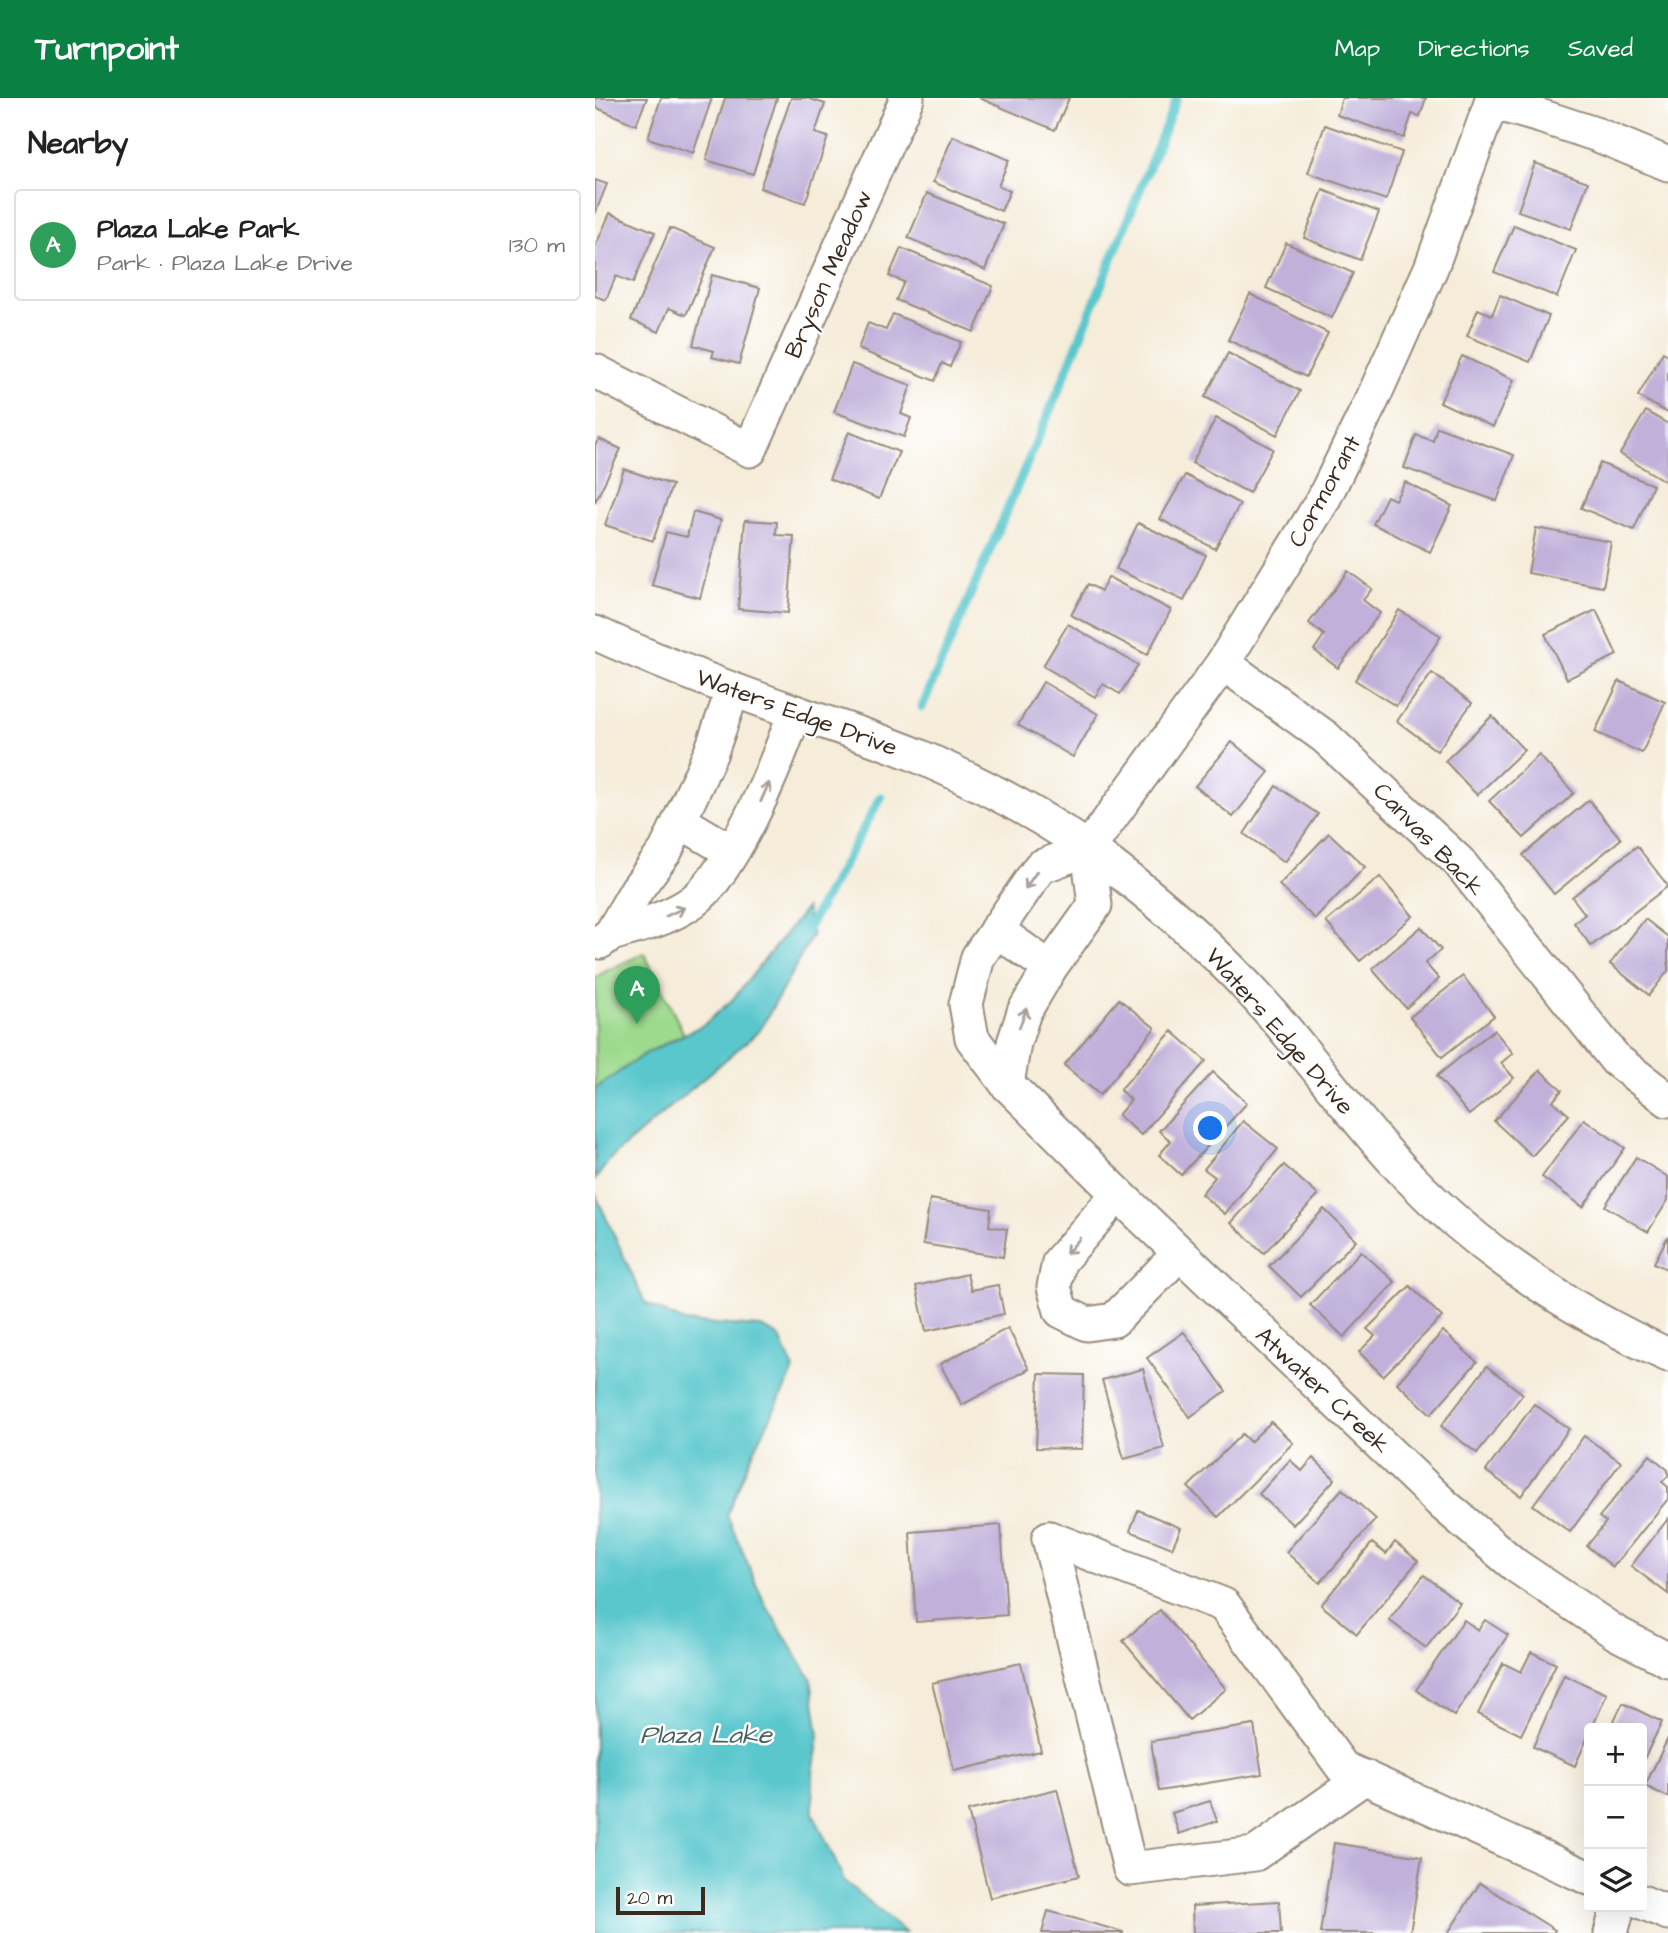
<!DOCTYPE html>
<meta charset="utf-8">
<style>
:root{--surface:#fff;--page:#f2f2f2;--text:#222;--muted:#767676;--line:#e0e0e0;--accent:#0b8043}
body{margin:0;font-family:"Architects Daughter",sans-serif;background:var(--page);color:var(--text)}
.controls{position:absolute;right:21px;bottom:21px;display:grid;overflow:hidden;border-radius:7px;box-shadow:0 7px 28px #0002}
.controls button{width:63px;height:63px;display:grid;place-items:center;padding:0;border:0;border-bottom:2px solid var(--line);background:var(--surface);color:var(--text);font:35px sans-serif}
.scale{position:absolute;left:21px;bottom:18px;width:89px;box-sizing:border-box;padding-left:7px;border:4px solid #3b2a1e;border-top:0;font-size:19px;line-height:24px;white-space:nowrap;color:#3b2a1e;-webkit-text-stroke:5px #fff;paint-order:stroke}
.you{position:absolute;left:616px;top:1031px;width:24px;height:24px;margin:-18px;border:5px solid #fff;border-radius:50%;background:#1a73e8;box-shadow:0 0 0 10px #1a73e833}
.badge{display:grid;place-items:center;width:46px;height:46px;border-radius:50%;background:var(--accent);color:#fff;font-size:23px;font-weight:700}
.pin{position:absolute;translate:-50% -58px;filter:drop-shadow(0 2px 4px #0008)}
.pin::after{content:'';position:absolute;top:37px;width:24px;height:21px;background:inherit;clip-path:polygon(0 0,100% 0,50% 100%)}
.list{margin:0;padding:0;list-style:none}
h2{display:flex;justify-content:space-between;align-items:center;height:91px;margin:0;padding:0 28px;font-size:30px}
h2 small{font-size:23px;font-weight:400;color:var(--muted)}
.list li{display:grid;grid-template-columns:46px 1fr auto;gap:21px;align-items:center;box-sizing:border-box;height:112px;margin:0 14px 14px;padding:0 14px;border:2px solid var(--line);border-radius:7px}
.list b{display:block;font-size:26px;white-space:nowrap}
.list p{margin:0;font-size:23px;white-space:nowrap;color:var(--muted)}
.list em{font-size:23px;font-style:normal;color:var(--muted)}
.icon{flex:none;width:38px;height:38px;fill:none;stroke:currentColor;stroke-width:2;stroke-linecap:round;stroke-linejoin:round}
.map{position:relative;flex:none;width:1073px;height:1835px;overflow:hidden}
header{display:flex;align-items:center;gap:42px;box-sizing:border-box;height:98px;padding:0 35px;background:var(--accent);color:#fff}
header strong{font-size:33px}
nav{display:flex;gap:38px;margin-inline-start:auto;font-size:24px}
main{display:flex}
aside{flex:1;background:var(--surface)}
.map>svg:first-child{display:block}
.green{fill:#9dda8e;stroke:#6c8256;stroke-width:2}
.water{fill:#5ac7cd;stroke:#4a7876;stroke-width:2}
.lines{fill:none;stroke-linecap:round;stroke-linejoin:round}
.stream{stroke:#5ac7cd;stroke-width:9}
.building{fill:#c0b0da}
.minor-casing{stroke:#988b7c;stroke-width:37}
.minor{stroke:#fff;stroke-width:33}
.oneway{stroke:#a79f9a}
.labels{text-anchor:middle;stroke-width:5;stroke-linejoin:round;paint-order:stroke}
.street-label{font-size:24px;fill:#3b2a1e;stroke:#fff}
.water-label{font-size:26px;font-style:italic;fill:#46615b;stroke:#fff}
</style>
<header>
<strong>Turnpoint</strong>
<nav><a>Map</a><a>Directions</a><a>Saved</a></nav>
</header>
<main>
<aside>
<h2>Nearby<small></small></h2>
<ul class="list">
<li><span class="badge" style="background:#2e9e5b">A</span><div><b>Plaza Lake Park</b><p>Park · Plaza Lake Drive</p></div><em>130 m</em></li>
</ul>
</aside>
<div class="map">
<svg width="1073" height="1835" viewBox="0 0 1073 1835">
<rect width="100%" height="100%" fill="#fff"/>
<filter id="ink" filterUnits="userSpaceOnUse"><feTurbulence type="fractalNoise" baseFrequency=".0143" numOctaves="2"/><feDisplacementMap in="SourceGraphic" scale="14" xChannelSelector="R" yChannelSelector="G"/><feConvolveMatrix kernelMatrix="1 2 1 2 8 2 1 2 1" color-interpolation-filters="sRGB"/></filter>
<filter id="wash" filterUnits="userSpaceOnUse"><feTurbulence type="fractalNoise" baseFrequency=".00686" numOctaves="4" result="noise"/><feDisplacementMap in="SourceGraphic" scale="28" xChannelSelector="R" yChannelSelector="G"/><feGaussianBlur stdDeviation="1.57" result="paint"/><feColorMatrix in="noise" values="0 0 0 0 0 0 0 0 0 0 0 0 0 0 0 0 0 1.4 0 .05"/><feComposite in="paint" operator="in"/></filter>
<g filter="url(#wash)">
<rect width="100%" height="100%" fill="#f5ecd9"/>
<!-- green -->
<polygon class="green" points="49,855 89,936 48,957 0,991 0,880 9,874"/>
<!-- water -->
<g class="water">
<polygon points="211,810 217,838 165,932 16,1060 0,1082 0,991 48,957 110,926 138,901"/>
<polygon points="0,1095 50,1205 89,1224 166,1229 184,1238 199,1272 154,1363 132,1417 169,1504 216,1581 224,1638 218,1675 218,1715 250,1784 311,1835 0,1835"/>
</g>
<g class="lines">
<!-- stream -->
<g class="stream">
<polyline points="327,609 465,289 582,0"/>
<polyline points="210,835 286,699"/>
</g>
</g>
<g id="blocks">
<!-- building -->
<g class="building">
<polygon points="0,0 52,0 41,27 0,9"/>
<polygon points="66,0 117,0 98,55 53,40"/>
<polygon points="130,0 182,0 158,76 111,62"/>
<polygon points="196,0 212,0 230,6 220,35 233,39 210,105 165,90"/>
<polygon points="384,0 474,0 460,32"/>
<polygon points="747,0 831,0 825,18 817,16 809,40 742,17"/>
<polygon points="730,27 807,54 791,102 713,75"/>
<polygon points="358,38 414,62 403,88 415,93 406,113 338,84"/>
<polygon points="940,65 993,84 976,131 923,113"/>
<polygon points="0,82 12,86 0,116"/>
<polygon points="728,92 784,114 765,162 709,140"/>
<polygon points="332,95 409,126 390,172 313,140"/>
<polygon points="15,115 60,134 38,185 21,178 11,202 0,198 0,149"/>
<polygon points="919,127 981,152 962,199 899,174"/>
<polygon points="75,130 120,149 91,217 74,210 64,234 36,222"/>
<polygon points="691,145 758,175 737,220 671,190"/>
<polygon points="306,150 398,188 379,234 301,202 309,184 294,178"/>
<polygon points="117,177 165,190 144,266 117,259 119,253 98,247"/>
<polygon points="655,196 733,235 711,279 633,242"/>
<polygon points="905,197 954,218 935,264 872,238 883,211 897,217"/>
<polygon points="298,216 366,244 355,269 347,265 340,283 263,251 273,225 291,232"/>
<polygon points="1068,254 1073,257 1073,315 1043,298"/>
<polygon points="633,255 705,293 682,337 610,299"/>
<polygon points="867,258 919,282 898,329 845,304"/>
<polygon points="257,266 316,287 306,316 316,320 309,339 239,314"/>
<polygon points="1051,313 1073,326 1073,385 1025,356"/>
<polygon points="621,320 678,351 654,395 597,365"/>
<polygon points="842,329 919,357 902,403 809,370 821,337 838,343"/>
<polygon points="254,334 304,354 284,401 234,381"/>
<polygon points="4,341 26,351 0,404 0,347"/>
<polygon points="1005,365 1058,387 1039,432 986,410"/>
<polygon points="29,371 77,387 58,443 10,427"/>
<polygon points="590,377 645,406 620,451 565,421"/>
<polygon points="810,384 857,408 835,454 778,426 792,398 800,402"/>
<polygon points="98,414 126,422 105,500 57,487 71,434 92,439"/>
<polygon points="150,422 182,424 181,437 199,438 193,515 143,511"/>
<polygon points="543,425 611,457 589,503 521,471"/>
<polygon points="941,430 1016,444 1008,489 933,475"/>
<polygon points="753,473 777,491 768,502 785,515 743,570 719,552 729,537 714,525"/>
<polygon points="513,479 576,512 552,557 476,517 493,486 506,493"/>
<polygon points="804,512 846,538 801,608 760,582"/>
<polygon points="1001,512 1022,557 972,581 950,536"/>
<polygon points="473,526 543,567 525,596 508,586 500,599 448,568"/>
<polygon points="837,575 877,605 842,653 802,623"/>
<polygon points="1024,583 1070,604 1047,655 1000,634"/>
<polygon points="448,584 503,616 478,659 423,627"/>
<polygon points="897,618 929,652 882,697 850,663"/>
<polygon points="637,644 674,674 638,719 600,688"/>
<polygon points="944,657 979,695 929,740 894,703"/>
<polygon points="681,688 723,716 690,764 649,736"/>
<polygon points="994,702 1026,741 959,796 928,757"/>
<polygon points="734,735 770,769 720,821 684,787"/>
<polygon points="1042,748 1073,788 996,848 979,825 990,816 977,799"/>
<polygon points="785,779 818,818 765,863 731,824"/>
<polygon points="1050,821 1073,839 1073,873 1054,897 1015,866"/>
<polygon points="826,829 846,852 830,865 844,881 811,910 777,871"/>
<polygon points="868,878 899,918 847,959 815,919"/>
<polygon points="524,901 560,930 505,997 469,967"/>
<polygon points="899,932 918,955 906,965 919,980 874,1017 842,978"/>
<polygon points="577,933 611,963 546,1037 523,1017 536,1002 525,992"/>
<polygon points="945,972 967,992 958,1003 974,1017 937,1058 899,1023"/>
<polygon points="618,974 652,1005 586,1077 564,1057 576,1043 564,1033"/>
<polygon points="989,1021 1030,1050 988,1109 947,1079"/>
<polygon points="648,1023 683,1051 630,1116 606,1096 620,1079 609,1071"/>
<polygon points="1041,1059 1073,1079 1073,1102 1053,1134 1010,1108"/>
<polygon points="689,1067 723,1097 669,1155 636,1125"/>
<polygon points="335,1101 396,1111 394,1128 412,1131 408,1159 328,1146"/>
<polygon points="729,1111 761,1142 706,1199 674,1168"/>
<polygon points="1073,1138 1073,1172 1059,1165"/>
<polygon points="766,1153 800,1184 749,1239 715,1207"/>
<polygon points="372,1176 376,1192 403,1187 409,1216 331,1233 321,1188"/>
<polygon points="815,1188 847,1219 788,1278 764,1254 780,1238 772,1231"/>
<polygon points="413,1230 434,1271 367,1307 345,1266"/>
<polygon points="848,1233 882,1264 836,1316 802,1285"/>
<polygon points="589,1234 631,1293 595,1319 552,1260"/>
<polygon points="892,1268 928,1296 882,1355 846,1328"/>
<polygon points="548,1271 569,1350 529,1361 507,1282"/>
<polygon points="444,1276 489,1277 487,1351 441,1350"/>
<polygon points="939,1306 974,1331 926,1398 891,1373"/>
<polygon points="676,1324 698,1345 623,1419 593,1389 647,1336 655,1344"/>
<polygon points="989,1338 1026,1364 975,1434 938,1407"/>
<polygon points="1055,1357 1073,1372 1073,1378 1067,1384 1073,1389 1073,1401 1018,1469 992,1448 1011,1424 1004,1419"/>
<polygon points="718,1360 740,1381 698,1427 664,1396 695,1362 707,1373"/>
<polygon points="747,1391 781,1421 725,1485 691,1454"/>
<polygon points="543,1412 586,1430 577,1450 535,1433"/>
<polygon points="1073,1421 1073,1496 1036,1468"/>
<polygon points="406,1427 412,1517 321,1524 315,1434"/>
<polygon points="800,1444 823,1463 762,1536 726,1507 777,1445 791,1456"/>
<polygon points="829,1477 865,1505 831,1550 794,1522"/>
<polygon points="565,1512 631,1591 594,1622 528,1543"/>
<polygon points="869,1522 883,1532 890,1522 913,1537 859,1618 821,1592"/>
<polygon points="936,1554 961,1566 926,1637 883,1616 908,1565 926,1574"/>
<polygon points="426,1565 446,1653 359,1673 337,1585"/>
<polygon points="969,1577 1012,1596 997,1630 994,1630 994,1636 980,1668 938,1649"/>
<polygon points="1028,1605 1067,1624 1047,1665 1047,1630 1015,1630"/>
<polygon points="659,1627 667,1676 564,1693 556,1643"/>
<polygon points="1073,1640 1073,1699 1050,1688"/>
<polygon points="462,1691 484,1778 395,1800 373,1713"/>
<polygon points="615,1703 622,1723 584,1736 577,1715"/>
<polygon points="739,1745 827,1759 815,1835 725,1835"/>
<polygon points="885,1785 960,1832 958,1835 853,1835"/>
<polygon points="684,1803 686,1835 598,1835 597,1808"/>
<polygon points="453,1813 528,1834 528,1835 447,1835"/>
</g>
</g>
</g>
<g filter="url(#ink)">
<use href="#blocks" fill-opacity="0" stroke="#988b7c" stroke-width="2"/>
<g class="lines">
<!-- minor casing -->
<g class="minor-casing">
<g id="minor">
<polyline points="896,4 945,18 1003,37 1073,66"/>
<polyline points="0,273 155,352 312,0"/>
<path d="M0,535C66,565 134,591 203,615C242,629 283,641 321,657C390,687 457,722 517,768C575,812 629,861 677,916C723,969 764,1027 813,1078C887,1155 976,1213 1073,1257"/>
<polyline points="628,565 730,639 864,764 1021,962 1073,1002"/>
<polyline points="85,723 137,754"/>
<polyline points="493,751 445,769 383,859 371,906 377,940 412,986 523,1096 849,1407 920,1467 1021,1535 1073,1562"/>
<polyline points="493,751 628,565 728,402 778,300 836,170 898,0"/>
<polyline points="401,832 455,870"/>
<path d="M16,836C42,829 68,822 91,808C113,795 126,772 139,751C165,707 183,662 200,614"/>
<polyline points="5,844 16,836 42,791 71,752 116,654 138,592"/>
<polyline points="412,986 419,945 429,914 455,870 500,807 493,751"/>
<polyline points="523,1096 464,1164 459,1189 466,1213 492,1226 519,1222 584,1156"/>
<polyline points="454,1440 629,1507 748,1670 994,1780"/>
<polyline points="454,1440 535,1771 660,1756 770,1679"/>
<polyline points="1047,1804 1073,1815"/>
<polyline points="1016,1835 1023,1809"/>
</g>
</g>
<!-- minor -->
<use href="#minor" class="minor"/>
</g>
<!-- one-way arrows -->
<defs><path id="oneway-shaft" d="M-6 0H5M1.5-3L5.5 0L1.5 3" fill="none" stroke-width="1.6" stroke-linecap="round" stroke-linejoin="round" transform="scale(1.75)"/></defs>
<g class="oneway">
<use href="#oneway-shaft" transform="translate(170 694) rotate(-66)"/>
<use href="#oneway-shaft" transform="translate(436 782) rotate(124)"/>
<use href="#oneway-shaft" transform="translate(80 814) rotate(-25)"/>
<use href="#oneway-shaft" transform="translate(428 920) rotate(-69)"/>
<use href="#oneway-shaft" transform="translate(478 1148) rotate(131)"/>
</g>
</g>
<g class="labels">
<!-- street labels -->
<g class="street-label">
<text transform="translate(233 176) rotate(-66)" y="8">Bryson Meadow</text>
<text transform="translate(729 393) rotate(-61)" y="8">Cormorant</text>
<text transform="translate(202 614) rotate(20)" y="8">Waters Edge Drive</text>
<text transform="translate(834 741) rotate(46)" y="8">Canvas Back</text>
<text transform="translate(685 933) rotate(49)" y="8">Waters Edge Drive</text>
<text transform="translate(728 1292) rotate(43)" y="8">Atwater Creek</text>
</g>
<!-- water labels -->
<g class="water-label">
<text x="111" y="1645">Plaza Lake</text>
</g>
</g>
</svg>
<div class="controls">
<button>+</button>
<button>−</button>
<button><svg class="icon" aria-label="layers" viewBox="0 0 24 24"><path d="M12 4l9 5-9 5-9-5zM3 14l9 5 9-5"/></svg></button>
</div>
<div class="scale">20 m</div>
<div class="you"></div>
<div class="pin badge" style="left:42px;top:926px;background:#2e9e5b">A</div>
</div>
</main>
